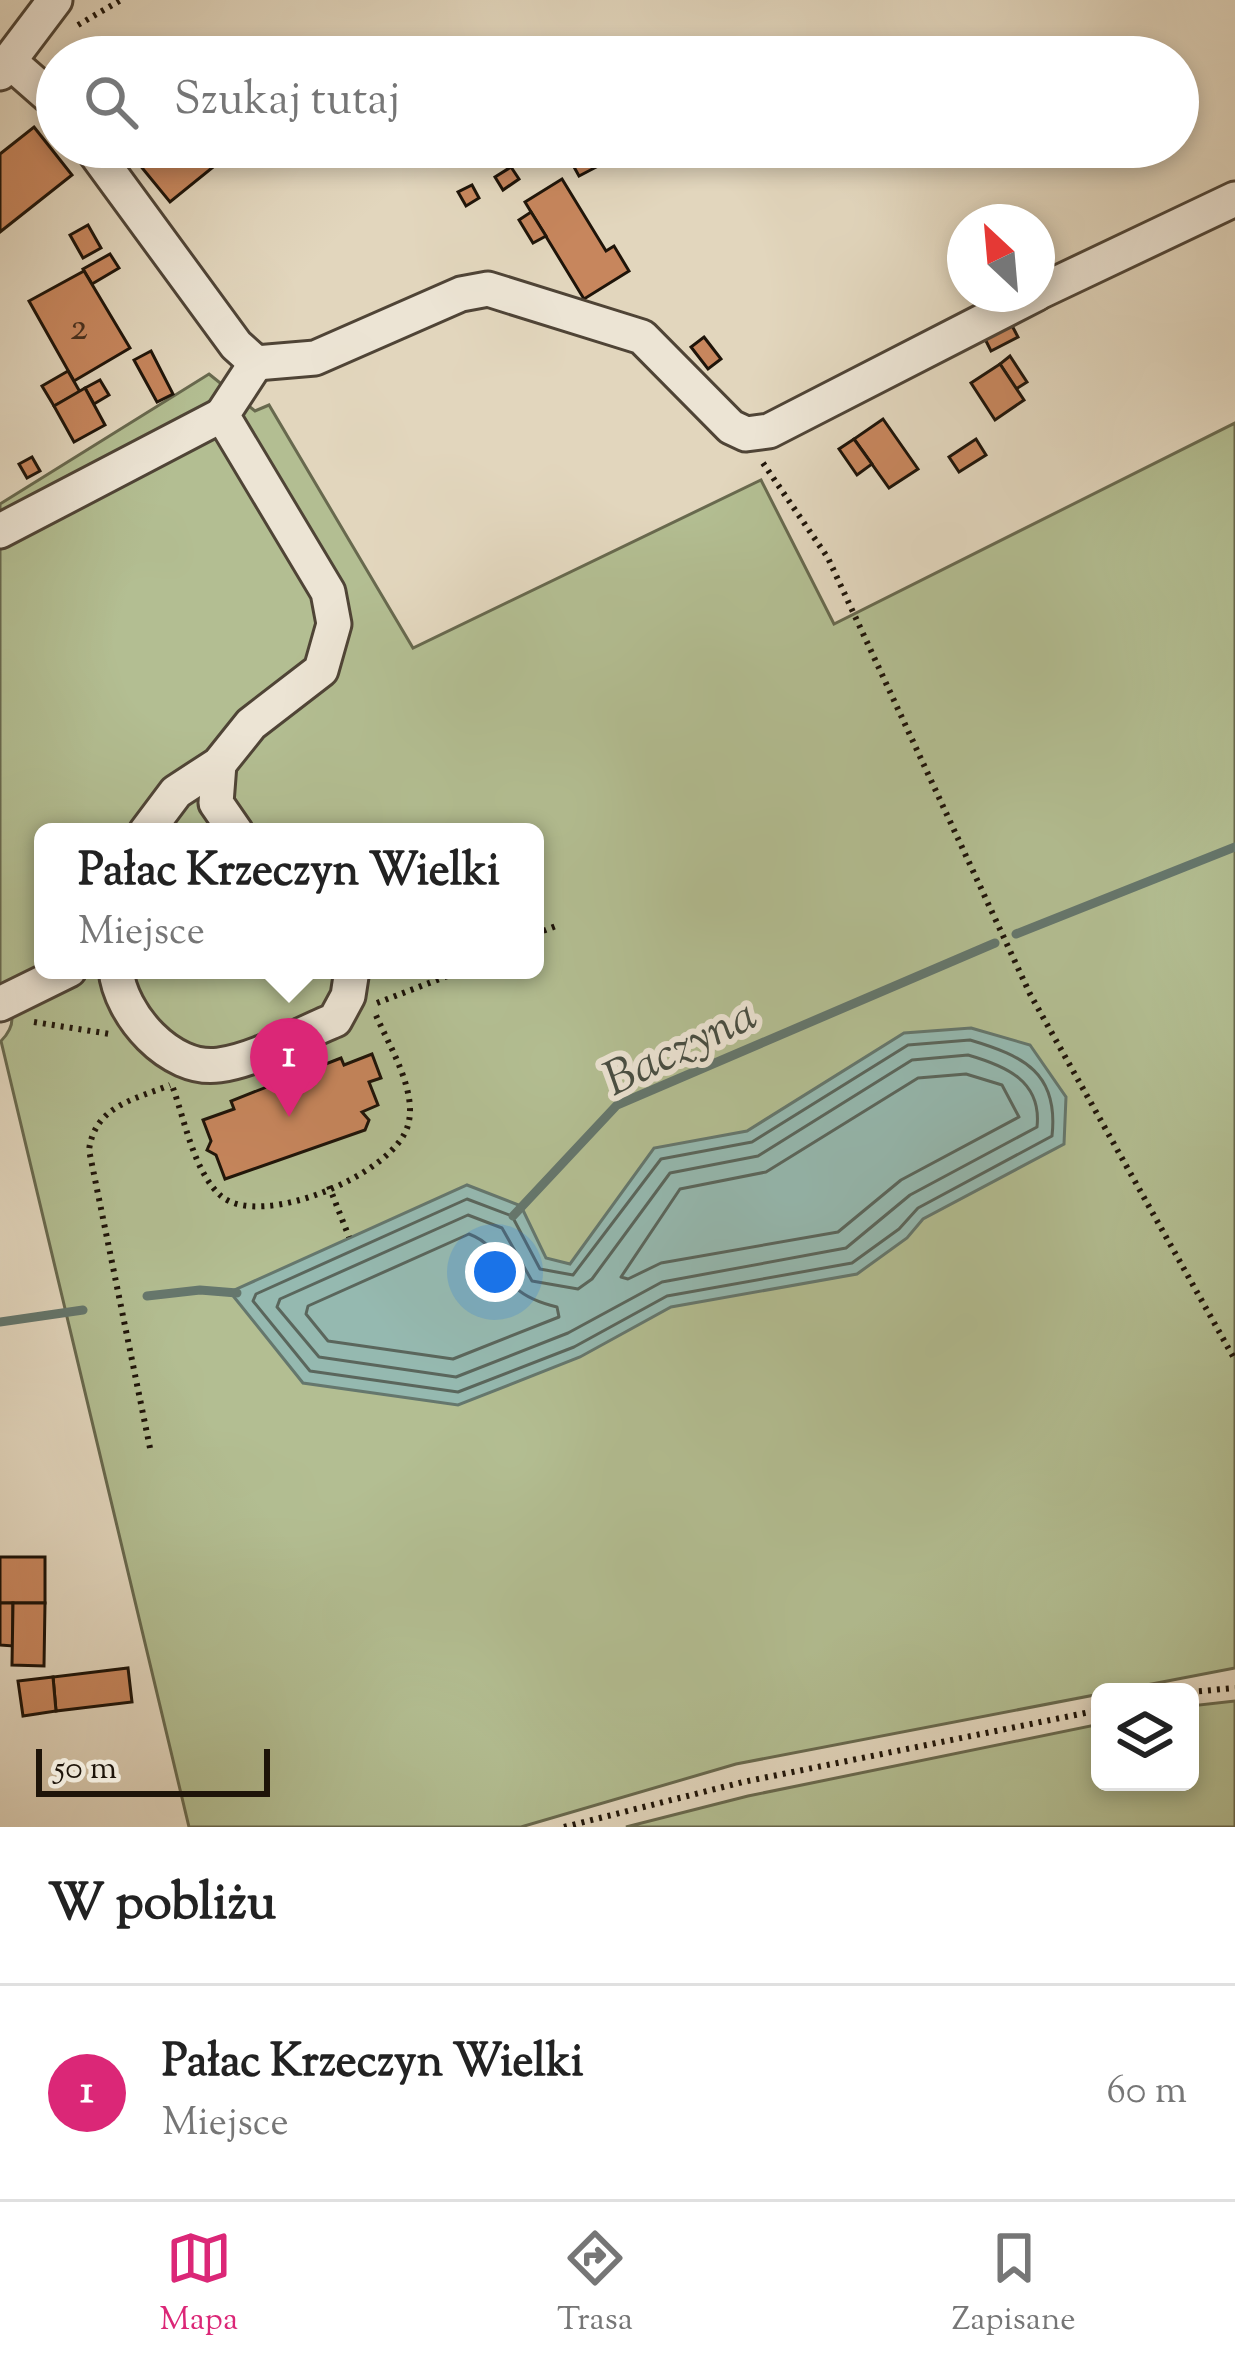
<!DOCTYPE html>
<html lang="pl">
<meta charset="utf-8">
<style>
:root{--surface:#fff;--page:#f2f2f2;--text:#222;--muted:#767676;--line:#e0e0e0;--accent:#db2777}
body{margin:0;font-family:"Sorts Mill Goudy",serif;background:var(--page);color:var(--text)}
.controls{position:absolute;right:36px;bottom:36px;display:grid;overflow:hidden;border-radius:18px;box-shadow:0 6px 18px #0003}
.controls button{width:108px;height:108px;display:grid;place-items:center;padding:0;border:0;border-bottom:3px solid var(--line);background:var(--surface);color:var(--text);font:60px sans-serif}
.compass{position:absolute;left:947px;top:204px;width:108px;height:108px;border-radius:50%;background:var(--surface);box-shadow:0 6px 18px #0003;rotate:334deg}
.scale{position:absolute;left:36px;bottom:30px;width:234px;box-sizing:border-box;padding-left:12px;border:6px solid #1e1409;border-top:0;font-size:33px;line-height:42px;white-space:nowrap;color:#1e1409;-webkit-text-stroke:9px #ece4d4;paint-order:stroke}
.you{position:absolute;left:495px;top:1272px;width:42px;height:42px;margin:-30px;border:9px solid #fff;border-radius:50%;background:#1a73e8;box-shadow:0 0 0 18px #1a73e833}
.badge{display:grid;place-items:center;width:78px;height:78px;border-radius:50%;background:var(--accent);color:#fff;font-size:39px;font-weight:700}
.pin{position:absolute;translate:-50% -99px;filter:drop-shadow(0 3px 6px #0008)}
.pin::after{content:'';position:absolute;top:63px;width:42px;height:36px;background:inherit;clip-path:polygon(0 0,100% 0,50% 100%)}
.popup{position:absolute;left:34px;top:823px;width:510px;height:156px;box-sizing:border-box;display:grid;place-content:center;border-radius:18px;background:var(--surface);filter:drop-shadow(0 3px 9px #0005);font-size:39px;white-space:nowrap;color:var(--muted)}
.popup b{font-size:45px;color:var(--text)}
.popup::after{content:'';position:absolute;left:50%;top:100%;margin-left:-24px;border:24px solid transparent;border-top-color:var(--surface)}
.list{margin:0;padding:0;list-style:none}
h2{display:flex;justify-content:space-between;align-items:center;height:156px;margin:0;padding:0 48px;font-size:51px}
h2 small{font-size:39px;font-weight:400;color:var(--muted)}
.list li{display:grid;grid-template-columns:78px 1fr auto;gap:36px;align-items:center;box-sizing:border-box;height:216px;padding:0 48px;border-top:3px solid var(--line)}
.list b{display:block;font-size:45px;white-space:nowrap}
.list p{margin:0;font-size:39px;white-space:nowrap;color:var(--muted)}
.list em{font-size:39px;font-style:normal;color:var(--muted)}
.icon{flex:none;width:66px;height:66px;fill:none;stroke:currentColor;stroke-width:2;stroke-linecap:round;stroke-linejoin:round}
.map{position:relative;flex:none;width:1235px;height:1827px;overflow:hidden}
.search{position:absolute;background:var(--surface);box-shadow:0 6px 18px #0003;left:36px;right:36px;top:36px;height:132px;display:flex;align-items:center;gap:30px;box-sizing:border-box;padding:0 42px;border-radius:66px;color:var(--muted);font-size:45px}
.sheet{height:372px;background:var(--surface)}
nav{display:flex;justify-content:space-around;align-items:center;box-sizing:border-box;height:168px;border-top:3px solid var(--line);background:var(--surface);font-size:33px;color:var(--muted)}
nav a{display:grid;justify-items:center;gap:6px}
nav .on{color:var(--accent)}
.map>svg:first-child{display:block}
.green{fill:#b3be92;stroke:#68694e;stroke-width:3;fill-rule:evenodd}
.water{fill:#95b9b0;stroke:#65776d;stroke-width:3}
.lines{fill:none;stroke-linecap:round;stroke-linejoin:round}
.shore{stroke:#5a665c;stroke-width:3}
.stream{stroke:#65776d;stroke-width:9}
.building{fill:#c7865d;stroke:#1e1409;stroke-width:3}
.minor-casing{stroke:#4f4436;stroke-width:39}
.path{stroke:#1e1409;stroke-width:6;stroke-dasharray:3 6;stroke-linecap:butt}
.minor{stroke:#ece4d4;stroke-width:33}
.labels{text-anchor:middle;stroke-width:12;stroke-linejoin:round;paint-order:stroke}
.number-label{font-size:39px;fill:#48301e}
.water-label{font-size:48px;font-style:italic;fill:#484e43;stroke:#ece4d4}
</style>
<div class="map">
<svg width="1235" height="1827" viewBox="0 0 1235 1827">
<rect width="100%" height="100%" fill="#e2d6bd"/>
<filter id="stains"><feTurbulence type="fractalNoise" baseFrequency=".00167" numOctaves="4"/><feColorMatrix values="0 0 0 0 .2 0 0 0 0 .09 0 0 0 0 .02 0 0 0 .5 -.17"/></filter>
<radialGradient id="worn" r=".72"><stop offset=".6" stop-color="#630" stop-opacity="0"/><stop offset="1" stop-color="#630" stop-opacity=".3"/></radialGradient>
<!-- green -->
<g class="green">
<path d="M209,374L255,411L269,405L413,648L761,480L834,624L1235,423V1668L736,1764L521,1827H189L1,1041C20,1022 11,1008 0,987V504ZM43,832H535V970H43Z"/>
<polygon points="1235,1701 1235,1827 626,1827 748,1796 1100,1724 1100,1782 1190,1782 1190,1706"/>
</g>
<!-- water -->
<polygon class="water" points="971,1028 1030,1045 1066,1097 1064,1144 923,1219 907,1238 857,1274 671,1307 580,1357 458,1405 303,1383 230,1292 467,1185 521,1206 546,1258 570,1264 654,1148 747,1131 904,1033"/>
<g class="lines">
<!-- shore -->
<g class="shore">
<path d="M970,1040C1024,1056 1059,1073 1052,1136L918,1208L899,1229L852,1263L667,1296L574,1347L458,1392L310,1371L253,1301L256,1294L467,1199L512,1216L540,1269L573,1275L661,1159L752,1142L908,1045Z"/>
<path d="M968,1055C1006,1066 1042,1081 1037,1127L910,1195L846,1248L662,1282L568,1333L456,1377L319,1357L277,1307L280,1299L468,1215L502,1228L532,1281L578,1289L592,1279L670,1173L758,1156L912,1060Z"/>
<polygon points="966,1074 1002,1085 1019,1117 901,1180 838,1232 661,1263 628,1279 621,1277 680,1189 766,1172 918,1078"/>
<path d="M469,1234C514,1251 485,1290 557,1307L559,1317L453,1359L328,1341L306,1314L308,1306Z"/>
</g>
<!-- stream -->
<g class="stream">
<polyline points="1016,934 1235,847"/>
<polyline points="513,1216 617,1105 995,943"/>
<polyline points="147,1296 200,1290 237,1293"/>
<polyline points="0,1322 83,1310"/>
</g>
</g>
<!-- building -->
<g class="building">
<polygon points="34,127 72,175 0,232 0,154"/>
<polygon points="125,147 222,147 228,155 170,202"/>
<polygon points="452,147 474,147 479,157 462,166"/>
<polygon points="563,147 592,147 602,164 579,176"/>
<polygon points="511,167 519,179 503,190 495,177"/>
<polygon points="562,179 606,251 614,246 629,271 584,299 525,202"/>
<polygon points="472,185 479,198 466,206 458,192"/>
<polygon points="531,212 546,236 533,243 519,220"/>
<polygon points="88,225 101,248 83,258 70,235"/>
<polygon points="110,254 119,268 92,284 83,269"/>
<polygon points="84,271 130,348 74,381 29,301"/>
<polygon points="1009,320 1018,337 991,351 982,333"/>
<polygon points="704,337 721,359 708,369 691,347"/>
<polygon points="151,351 173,394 157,402 134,360"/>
<polygon points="1010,356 1027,382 1016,389 1000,364"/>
<polygon points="1000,364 1024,400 995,420 971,383"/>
<polygon points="68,371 80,392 54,406 42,386"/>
<polygon points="100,380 109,395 94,404 85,388"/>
<polygon points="85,388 105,425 74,442 54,406"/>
<polygon points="883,419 918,469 889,488 854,439"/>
<polygon points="854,439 872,464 857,475 839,449"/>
<polygon points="976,439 986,455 959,472 949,457"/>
<polygon points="32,457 40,471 27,478 19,464"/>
<polygon points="372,1054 381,1078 369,1082 378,1105 362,1112 369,1120 365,1130 225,1179 216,1155 207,1150 211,1141 203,1120 234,1109 231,1101 341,1058 344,1065"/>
<rect x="0" y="1557" width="45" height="46"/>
<polygon points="0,1603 13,1603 13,1646 0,1645"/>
<polygon points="13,1603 45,1603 44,1666 12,1665"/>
<polygon points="128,1668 132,1702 56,1711 53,1677"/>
<polygon points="53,1677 56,1711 23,1716 18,1681"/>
</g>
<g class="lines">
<!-- minor casing -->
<g class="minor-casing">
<g id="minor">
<polyline points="9,61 57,103"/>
<polyline points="0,73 55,0"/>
<polyline points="91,147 236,345 256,363 315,358 461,294 488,289 642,337 731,427 746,434 769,431 1036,294"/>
<polyline points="1037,293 1235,199"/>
<polyline points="0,531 222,415"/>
<polyline points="219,764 216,803 236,832"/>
<polyline points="146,832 176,792 219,764 251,724 321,670 334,624 328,592 222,415 256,363"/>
<path d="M116,970C120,1014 170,1072 219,1065C257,1060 300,1034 335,1020L348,996L352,970"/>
<polyline points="0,1004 69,970"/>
</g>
</g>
<!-- path -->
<g class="path">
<polyline points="78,25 121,0"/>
<polyline points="763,463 828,558 1030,994 1235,1360"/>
<polyline points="535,934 556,926"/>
<polyline points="377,1003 463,970"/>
<polyline points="34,1022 110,1034"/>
<path d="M173,1088C185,1121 194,1172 221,1196C261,1230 395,1174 408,1125C418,1091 388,1044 375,1013"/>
<polyline points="329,1186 349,1237"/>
<path d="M150,1448L89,1150C95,1106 133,1100 170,1085"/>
<polyline points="1190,1692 1235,1688"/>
<polyline points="564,1827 743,1782 1100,1710"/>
</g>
<!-- minor -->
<use href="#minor" class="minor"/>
</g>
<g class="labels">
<!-- number labels -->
<g class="number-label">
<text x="79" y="339">2</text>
</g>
<!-- water labels -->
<g class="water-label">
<text transform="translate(679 1045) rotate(-26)" y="17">Baczyna</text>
</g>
</g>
<rect width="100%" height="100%" filter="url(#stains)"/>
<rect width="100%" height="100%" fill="url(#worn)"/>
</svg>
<div class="controls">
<button><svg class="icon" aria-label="layers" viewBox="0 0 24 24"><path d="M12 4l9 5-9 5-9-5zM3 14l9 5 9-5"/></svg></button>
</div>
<svg class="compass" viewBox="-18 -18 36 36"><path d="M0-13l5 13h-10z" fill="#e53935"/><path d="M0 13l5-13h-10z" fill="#767676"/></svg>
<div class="scale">50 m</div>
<div class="you"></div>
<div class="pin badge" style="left:289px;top:1117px">1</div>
<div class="popup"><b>Pałac Krzeczyn Wielki</b>Miejsce</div>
<div class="search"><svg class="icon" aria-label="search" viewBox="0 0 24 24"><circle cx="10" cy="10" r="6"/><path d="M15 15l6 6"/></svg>Szukaj tutaj</div>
</div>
<section class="sheet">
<h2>W pobliżu<small></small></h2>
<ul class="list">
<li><span class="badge">1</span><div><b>Pałac Krzeczyn Wielki</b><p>Miejsce</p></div><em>60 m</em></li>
</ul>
</section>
<nav>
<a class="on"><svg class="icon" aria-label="map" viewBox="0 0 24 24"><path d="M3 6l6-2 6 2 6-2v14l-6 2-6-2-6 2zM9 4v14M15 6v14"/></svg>Mapa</a>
<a><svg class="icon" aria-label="directions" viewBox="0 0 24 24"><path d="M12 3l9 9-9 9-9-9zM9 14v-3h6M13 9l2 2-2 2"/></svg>Trasa</a>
<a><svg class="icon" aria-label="saved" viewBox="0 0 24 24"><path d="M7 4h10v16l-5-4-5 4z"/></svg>Zapisane</a>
</nav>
